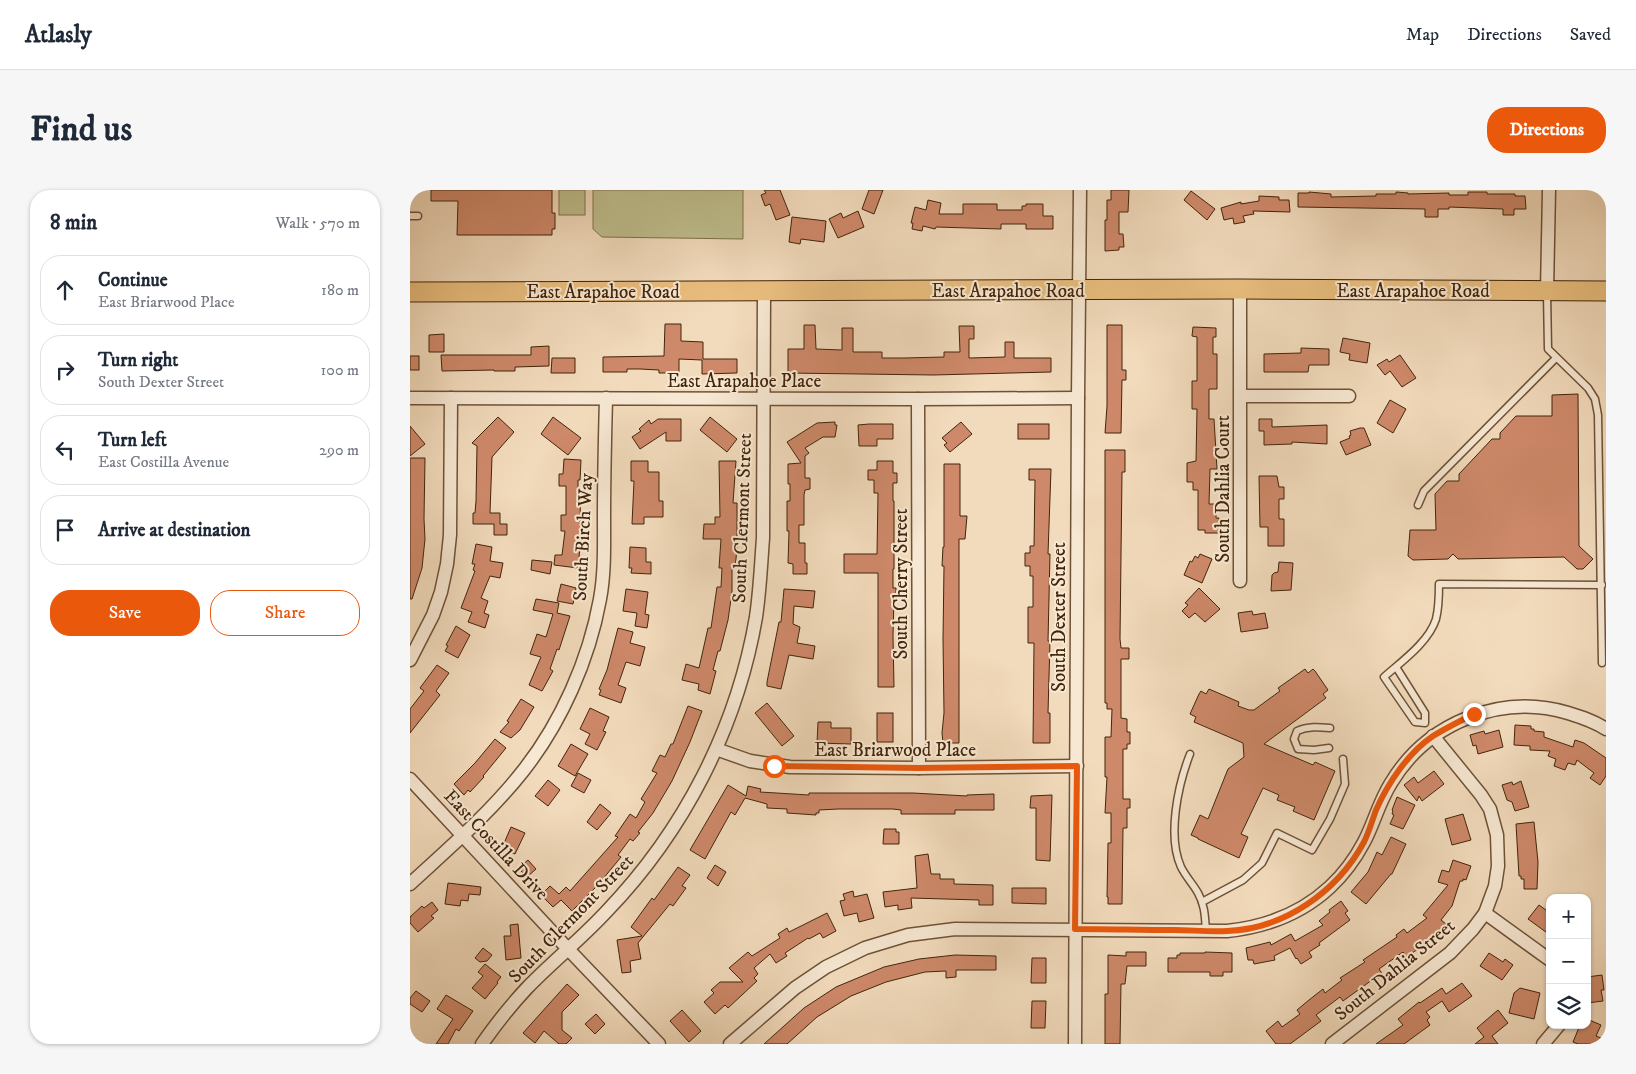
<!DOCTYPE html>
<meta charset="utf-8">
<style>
:root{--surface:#fff;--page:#f6f6f7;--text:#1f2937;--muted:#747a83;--line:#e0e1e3;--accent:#ea580c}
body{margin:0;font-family:"IM FELL DW Pica",serif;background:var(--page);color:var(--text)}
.controls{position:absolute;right:15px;bottom:15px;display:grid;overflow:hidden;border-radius:10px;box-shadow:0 1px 4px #0004}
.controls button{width:45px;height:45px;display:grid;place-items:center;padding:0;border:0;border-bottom:1px solid var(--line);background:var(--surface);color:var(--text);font:25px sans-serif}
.stop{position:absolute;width:15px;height:15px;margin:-11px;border:4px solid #ea580c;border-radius:50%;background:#fff}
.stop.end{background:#ea580c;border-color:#fff;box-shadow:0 1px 5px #0008}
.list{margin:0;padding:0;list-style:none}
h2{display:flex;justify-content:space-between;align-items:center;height:65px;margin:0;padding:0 20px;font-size:21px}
h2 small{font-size:16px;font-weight:400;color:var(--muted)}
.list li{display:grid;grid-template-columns:32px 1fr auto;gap:15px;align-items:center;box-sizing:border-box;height:70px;margin:0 10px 10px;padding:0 10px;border:1px solid var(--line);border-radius:20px}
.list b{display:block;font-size:19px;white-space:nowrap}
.list p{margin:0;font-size:16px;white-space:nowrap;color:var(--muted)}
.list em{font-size:16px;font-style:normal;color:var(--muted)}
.actions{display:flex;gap:10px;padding:15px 20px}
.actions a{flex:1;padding:11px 0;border:1px solid var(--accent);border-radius:20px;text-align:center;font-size:18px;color:var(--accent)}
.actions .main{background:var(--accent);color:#fff}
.icon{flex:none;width:28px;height:28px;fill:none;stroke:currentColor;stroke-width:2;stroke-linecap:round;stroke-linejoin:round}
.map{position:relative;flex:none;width:1196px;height:854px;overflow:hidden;border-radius:20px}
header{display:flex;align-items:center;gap:30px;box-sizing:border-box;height:70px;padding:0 25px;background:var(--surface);border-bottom:1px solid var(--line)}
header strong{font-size:24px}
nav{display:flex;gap:28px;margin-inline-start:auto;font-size:18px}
.intro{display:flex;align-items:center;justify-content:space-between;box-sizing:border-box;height:120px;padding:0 30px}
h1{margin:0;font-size:35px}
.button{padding:12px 22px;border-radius:20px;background:var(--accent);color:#fff;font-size:18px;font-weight:700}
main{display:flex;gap:30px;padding:0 30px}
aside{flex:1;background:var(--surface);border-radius:20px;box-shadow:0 1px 4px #0004}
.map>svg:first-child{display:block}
.pitch{fill:#bfbe8d;stroke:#80724c}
.building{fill:#ce896a;stroke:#42250b}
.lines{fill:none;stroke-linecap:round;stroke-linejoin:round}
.service-casing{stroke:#6e5237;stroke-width:9}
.minor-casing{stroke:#6e5237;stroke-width:15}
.primary-casing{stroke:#42250b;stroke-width:21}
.service{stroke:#f7e8d3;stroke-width:6}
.minor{stroke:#f7e8d3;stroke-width:12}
.primary{stroke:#e9be7e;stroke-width:19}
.route{stroke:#ea580c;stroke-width:6}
.labels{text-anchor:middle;stroke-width:4;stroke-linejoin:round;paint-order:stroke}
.street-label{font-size:19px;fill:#42250b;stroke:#f7e8d3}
</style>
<header>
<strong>Atlasly</strong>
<nav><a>Map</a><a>Directions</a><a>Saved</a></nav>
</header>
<div class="intro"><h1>Find us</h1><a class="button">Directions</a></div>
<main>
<aside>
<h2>8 min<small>Walk · 570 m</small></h2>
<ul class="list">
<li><svg class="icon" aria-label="ahead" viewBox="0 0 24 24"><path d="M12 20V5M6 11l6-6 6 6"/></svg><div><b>Continue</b><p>East Briarwood Place</p></div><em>180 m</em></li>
<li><svg class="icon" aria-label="right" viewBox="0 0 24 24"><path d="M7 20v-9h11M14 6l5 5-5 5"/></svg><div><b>Turn right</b><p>South Dexter Street</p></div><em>100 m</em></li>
<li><svg class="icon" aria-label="left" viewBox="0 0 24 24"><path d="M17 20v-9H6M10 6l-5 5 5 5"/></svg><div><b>Turn left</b><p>East Costilla Avenue</p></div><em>290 m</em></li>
<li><svg class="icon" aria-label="arrive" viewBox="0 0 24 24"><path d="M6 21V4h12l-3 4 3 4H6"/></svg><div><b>Arrive at destination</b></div></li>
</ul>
<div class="actions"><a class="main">Save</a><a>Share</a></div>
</aside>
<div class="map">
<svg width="1196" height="854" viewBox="0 0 1196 854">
<rect width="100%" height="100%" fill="#f2dbbc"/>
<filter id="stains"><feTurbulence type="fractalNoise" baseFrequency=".004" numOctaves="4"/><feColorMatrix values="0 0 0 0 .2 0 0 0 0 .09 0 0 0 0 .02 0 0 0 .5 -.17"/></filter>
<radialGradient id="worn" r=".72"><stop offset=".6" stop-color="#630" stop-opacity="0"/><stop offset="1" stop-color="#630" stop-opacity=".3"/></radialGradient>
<!-- pitch -->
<g class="pitch">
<rect x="149" y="0" width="26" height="25"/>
<polygon points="183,0 333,0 333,49 192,47 183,39"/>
</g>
<!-- building -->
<g class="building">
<polygon points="21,0 142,0 142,23 145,23 145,39 142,39 142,45 47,45 48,11 21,11"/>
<polygon points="354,0 370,0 380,25 366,30 360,14 355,16 351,5 356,3"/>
<polygon points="459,0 473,0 464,24 452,19"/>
<polygon points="701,0 719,0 718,22 709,22 709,44 713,44 714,57 709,57 709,60 695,61 695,30 697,30 697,10 701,10"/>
<polygon points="781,1 805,19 797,30 774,10"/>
<polygon points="899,2 921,4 921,7 966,6 966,4 986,4 986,2 998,3 998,4 1039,3 1039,5 1058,5 1058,2 1077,2 1077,4 1105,4 1105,6 1115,6 1116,19 1104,19 1104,25 1093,25 1093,19 1039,17 1039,19 1028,19 1028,27 1015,27 1015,19 888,17 888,3 899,3"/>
<polygon points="849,6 869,7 869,10 879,10 880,22 843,21 844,24 833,26 835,32 824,34 823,28 814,30 811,18 831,12 831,14 849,11"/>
<polygon points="518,10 531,13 529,24 553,24 553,14 587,14 587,20 612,20 612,16 616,16 616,14 633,14 633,26 643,26 643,39 616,39 616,34 591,34 591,39 526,37 525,39 513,36 512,41 502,39 503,33 501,33 505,17 516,20"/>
<polygon points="448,21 454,37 428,48 419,29 431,23 433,28"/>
<polygon points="382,27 416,31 414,52 391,49 390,54 379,52"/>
<polygon points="255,134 271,134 271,151 293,152 293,169 327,169 327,183 292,184 292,170 269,169 269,183 249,183 249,180 230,179 217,179 217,182 193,182 193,167 254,166"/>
<polygon points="394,135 405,135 406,159 432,160 432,138 443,138 443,162 472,162 472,168 494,168 534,167 534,162 550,162 549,136 564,136 564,149 559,149 559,168 595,167 595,152 604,152 604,168 641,168 641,182 523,185 378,183 378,159 394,159"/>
<polygon points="697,135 712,135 712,180 716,180 716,190 712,190 711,243 695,243 697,216"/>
<polygon points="783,137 806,138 806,147 803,147 803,164 807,164 807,199 799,199 799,229 804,229 807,279 800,279 799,314 806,314 806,328 809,328 809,343 795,343 795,340 788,340 788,300 783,300 783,292 777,292 777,273 786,271 787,219 782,219 782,191 787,191 787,147 782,146"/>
<polygon points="34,144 34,162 19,162 19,145"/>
<polygon points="933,148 960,153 957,173 939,170 940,164 930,162"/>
<polygon points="139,156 139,176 105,177 105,181 84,181 84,180 32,181 31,165 121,165 121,157"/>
<polygon points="891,158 919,159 919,175 899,175 898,182 854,182 854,164 891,163"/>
<polygon points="990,165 1006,188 992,197 980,181 975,185 967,175 977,169 979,172"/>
<rect x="0" y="166" width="9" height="14"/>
<polygon points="142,168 165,168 165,183 141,183"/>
<polygon points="1168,204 1169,356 1183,369 1173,379 1167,379 1154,367 1048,369 1043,364 1038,369 1003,370 998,366 1000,340 1026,340 1025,304 1037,291 1049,291 1049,284 1082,249 1090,249 1090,243 1106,226 1142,226 1142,205"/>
<polygon points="980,210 996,219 983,243 967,233"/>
<polygon points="88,227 104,242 82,267 80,323 90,323 90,334 97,334 97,345 84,345 84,334 63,334 63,323 65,323 66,311 67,256 62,253"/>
<polygon points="143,227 171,248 158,265 131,244"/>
<polygon points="300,227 327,249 317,262 290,240"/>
<polygon points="248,229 271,229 271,251 256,251 256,242 230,259 222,247 231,241 229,239 239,230 241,234"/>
<polygon points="849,229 862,229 862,237 917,235 917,254 882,252 882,254 854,255 854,241 849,241"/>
<polygon points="425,232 425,235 427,235 425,247 413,247 395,258 399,263 395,266 395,288 400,288 400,299 395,300 394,305 394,335 389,335 389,353 395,353 395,373 397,373 397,384 383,384 383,374 378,373 379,341 377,341 377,311 380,311 380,294 378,294 378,274 391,273 377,252 407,233"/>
<polygon points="551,232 562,244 540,262 534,255 537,253 532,248"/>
<polygon points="459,234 483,234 483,249 467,249 467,256 449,256 448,235"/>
<rect x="608" y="234" width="31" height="15"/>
<polygon points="0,236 15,254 0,266"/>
<polygon points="950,238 954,238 961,255 936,265 930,252 940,248 939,246 941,245 940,241"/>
<polygon points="695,260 715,260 715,282 712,282 710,449 711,458 719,458 719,469 711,469 711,528 717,529 717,542 720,542 720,554 717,554 717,559 713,559 713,609 720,609 720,618 717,618 717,638 713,638 712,714 698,714 698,707 697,707 698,653 701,653 701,623 695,623 697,587 695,587 695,547 701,547 702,519 697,519 697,513 695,513"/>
<polygon points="0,268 15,268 14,329 15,349 12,378 2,409 0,409"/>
<polygon points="154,269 171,270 170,290 168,290 168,311 170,311 171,347 168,378 144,375 145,365 152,365 155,341 151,341 151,325 156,325 156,296 149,296 149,284 153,284"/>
<polygon points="221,271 238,271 238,282 249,282 249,311 253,311 253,327 234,327 234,334 222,334 224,291 221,291"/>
<polygon points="309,271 326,271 323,313 327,313 327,359 325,378 322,379 322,402 318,430 310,461 308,461 303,480 306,481 300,504 288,500 289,494 272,490 276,474 289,478 298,438 301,438 307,397 311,397 312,378 309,378 311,349 293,349 294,334 305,334 305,327 310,327"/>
<polygon points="467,271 483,271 483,283 487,283 487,293 483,293 483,311 484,311 484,379 483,379 483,398 486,398 486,408 484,408 483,446 484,497 468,497 468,383 434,383 434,364 467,364 468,303 464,303 464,290 458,290 458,280 467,280"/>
<polygon points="534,274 550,274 550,326 557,326 555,349 549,349 549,553 533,553 532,543 534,523 533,449 534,376 532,376 533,357 534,357"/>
<polygon points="619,279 641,279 638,364 640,364 638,451 640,451 638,523 640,523 640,553 623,553 624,453 618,453 618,417 623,417 623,386 620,386 620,376 615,376 615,363 620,363 620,356 624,356 625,290 619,290"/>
<polygon points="849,286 867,286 869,297 874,297 874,309 869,309 869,329 874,329 874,356 858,356 858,337 850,337"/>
<polygon points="66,354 82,357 80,371 93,373 90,388 80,386 71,408 78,411 74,423 79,425 75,438 58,432 62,422 51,418 65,381 63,380 65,374 62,374"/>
<polygon points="220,357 236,358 236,372 241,372 241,384 221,383 222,378 219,378"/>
<polygon points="790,364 802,369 792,393 774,385 780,371 782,372 785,366 788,368"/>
<polygon points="122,370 142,372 140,384 121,380"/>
<polygon points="869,372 883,373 881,400 861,401 862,385 864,383 868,382"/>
<polygon points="151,394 166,398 163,414 147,411"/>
<polygon points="789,398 810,419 795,432 785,423 779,428 772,421 778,415 775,413"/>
<polygon points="216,399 238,402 235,424 239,425 237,438 225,436 227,423 213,421"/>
<polygon points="374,399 405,401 403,418 384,416 383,434 390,437 387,453 405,456 403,469 379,465 371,499 357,496 357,492 369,432 371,432"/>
<polygon points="126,409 149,413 147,423 160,426 149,460 147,459 140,479 143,481 132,501 119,495 131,467 120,464 127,444 136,447 143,424 123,420"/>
<polygon points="842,421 843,425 855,423 858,438 831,442 828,423"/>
<polygon points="46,436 60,445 48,468 35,461 38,456 36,455"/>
<polygon points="208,438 223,442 220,453 235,457 230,476 216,472 208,495 216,498 211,513 189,505 191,500 189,499 197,480"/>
<polygon points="27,475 39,483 26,501 30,505 0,543 0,519 14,501 10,498"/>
<polygon points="895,479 898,483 903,479 905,481 918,500 913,504 916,508 854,554 903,575 905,572 925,581 904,630 883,621 885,617 867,610 869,605 853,598 831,644 838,647 829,668 788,649 788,648 781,645 790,625 798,629 818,579 834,567 833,553 784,532 786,527 780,524 789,504 791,501 796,504 799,499 829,512 828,516 839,520 844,520 870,501 868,498"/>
<polygon points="111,509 124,517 110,540 101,548 90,542 99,532 97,531"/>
<polygon points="357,513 384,546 372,556 345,523"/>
<polygon points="278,516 292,521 280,552 262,591 243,623 228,642 230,643 223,651 220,649 208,665 211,667 188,695 162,721 151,710 143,717 131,705 140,696 149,704 156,697 160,701 208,647 205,646 220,624 226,628 235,612 231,609 247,583 242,581 250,565 255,567 261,554 263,554"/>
<polygon points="180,518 199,527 193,541 196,542 187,560 175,554 180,544 170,539"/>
<rect x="467" y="523" width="16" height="29"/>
<polygon points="408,532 421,532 421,538 441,538 441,554 407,553"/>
<polygon points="1105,535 1121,536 1121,539 1124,539 1124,541 1134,542 1134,547 1163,557 1165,550 1174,553 1196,568 1196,586 1190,595 1180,588 1184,583 1167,570 1165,575 1158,573 1155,580 1144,576 1146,569 1138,566 1140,561 1120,560 1120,556 1104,555"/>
<polygon points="1089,540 1093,557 1068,564 1066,555 1063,556 1060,545 1074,541 1075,544"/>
<polygon points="85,549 96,558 73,586 74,587 60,602 58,600 54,605 44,594 65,573"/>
<polygon points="161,554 178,564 165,586 148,576"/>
<polygon points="1024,581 1034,594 1012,611 1009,606 1007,611 994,595 1004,587 1008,593"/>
<polygon points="168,583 181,590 174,603 161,596"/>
<polygon points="138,590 150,600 138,616 125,606"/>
<polygon points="1111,591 1119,617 1105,621 1102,612 1097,610 1092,595 1102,592 1103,595"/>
<polygon points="318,595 336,606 338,596 351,599 350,602 399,605 399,603 503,603 557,606 557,605 584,604 584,620 545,620 545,624 491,624 491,620 483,619 428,619 409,620 409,623 406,623 406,625 377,623 377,619 357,618 357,614 335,608 325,625 321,622 295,669 280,660"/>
<polygon points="642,605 640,671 626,670 626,618 620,618 621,606"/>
<polygon points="987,607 1005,615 993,639 980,634 984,625 982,624 983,621 982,620"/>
<polygon points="190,614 201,623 187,640 177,632"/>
<polygon points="1053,624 1061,650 1042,655 1035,629"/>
<polygon points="1124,632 1128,672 1127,699 1114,699 1114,689 1111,689 1111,686 1109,686 1106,634"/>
<polygon points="101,637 115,643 105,664 92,658"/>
<polygon points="474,639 486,639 486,642 489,642 489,654 473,654"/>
<polygon points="981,647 996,654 982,684 981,684 956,714 941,702 958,682 967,662 972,665"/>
<polygon points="518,664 521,684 530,684 530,689 544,689 544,694 583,695 583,715 569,715 569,710 501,708 502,718 488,720 488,715 475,717 473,702 507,698 505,666"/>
<polygon points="118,670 126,679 117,687 110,680 110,677"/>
<polygon points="1043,670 1061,676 1056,690 1053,689 1053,691 1050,691 1042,716 1031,730 1036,734 1028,744 997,767 993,762 969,779 973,785 963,792 962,790 933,811 930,807 906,825 911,831 880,854 866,854 856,841 868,831 872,837 890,824 887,820 899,810 913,799 915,803 932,790 930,788 955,772 953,770 987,747 986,745 994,739 997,743 1017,728 1013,725 1038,695 1028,692 1032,680 1039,682"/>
<polygon points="305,675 316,682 308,696 297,688"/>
<polygon points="268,677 280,685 272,696 276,698 263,716 260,714 228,753 231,769 220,771 221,782 212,783 207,750 232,746 221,737 242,708 244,710"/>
<polygon points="38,693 71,697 70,705 59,704 58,711 51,710 50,716 35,714"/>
<polygon points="602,698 636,698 636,714 602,713"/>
<polygon points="443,701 444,707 457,704 464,728 449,732 447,723 434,726 430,711 435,710 433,704"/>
<polygon points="931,711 938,721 935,723 940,730 909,753 910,755 899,762 902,767 891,774 887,768 886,769 880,758 864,766 865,770 844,774 843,770 838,770 836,758 860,752 861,755 881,744 885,751 913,735 909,731 920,722 919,720"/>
<polygon points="22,712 28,720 21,726 24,728 8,742 0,733 0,727 12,716 14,718"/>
<polygon points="1129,715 1140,723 1140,745 1118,729"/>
<polygon points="417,723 426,741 413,748 410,743 399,749 398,748 375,763 377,766 366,773 360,764 344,778 348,784 344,788 347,791 318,818 315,815 305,824 294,812 304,803 301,800 310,792 333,792 319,778 338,762 342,766 370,748 368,744 377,738 379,742"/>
<polygon points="108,734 111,768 96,770 94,746 101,746 100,735"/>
<polygon points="73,758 82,765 77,771 70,772 65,768"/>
<polygon points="716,762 736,762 736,776 717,776 715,794 711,794 710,854 695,854 695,804 698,804 698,765 716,766"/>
<polygon points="795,762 822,763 822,782 813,782 813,786 800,786 800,782 758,782 758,768 767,768 767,765 770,765 770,763 795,763"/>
<polygon points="1079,763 1093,772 1095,769 1103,775 1092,790 1070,776"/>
<polygon points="545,765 586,766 586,780 546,780 546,787 536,788 536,781 515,782 476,792 441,806 407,827 377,854 354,854 394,818 426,797 474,777 509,769"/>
<polygon points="622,768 636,768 636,793 621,793"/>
<polygon points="75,774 91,787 87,792 88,793 75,809 62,798 73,786 68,782"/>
<polygon points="1192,785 1194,800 1191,800 1193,811 1177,813 1177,787"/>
<polygon points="1052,793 1062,806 1039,822 1032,811 1016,822 1020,827 1017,830 1020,835 994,854 966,854 993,835 988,829 1009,812 1010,813 1032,798 1036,804"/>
<polygon points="157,794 169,805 152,822 152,840 162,848 156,854 149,854 134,841 125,853 113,843"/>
<polygon points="1110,798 1130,803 1124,829 1099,823 1104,803"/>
<polygon points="6,801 20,811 12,822 0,814 0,808"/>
<polygon points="36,805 63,821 49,841 46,839 38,854 26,854 43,829 27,819"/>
<polygon points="622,811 636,811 635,838 621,838"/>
<polygon points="272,820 291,841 279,852 260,831"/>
<polygon points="1088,820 1098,833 1082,846 1088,854 1065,854 1074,847 1067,838"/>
<polygon points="186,824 195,834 185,844 175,834"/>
<polygon points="1177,829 1191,835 1186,846 1196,850 1196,854 1168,854 1163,852 1170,835 1177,835"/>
</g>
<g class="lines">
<!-- service casing -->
<g class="service-casing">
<g id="service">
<polyline points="0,26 8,26"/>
<polyline points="1137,103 1138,159 1178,198 1185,209 1188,225 1192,473"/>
<polyline points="1008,315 1014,301 1146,168"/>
<path d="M986,477L1015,523V533L1005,532L974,487C991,472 1019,452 1026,429C1029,417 1029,406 1029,394L1192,395"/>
<path d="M919,558L904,560L888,559L884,549L887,541C898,536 909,537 920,538"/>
<path d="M780,564C768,595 757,646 771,677C776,687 783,694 788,703C795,715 795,728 796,741"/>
<polyline points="792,712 833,690 852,673 867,643 902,660 920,629 935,594 933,569"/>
</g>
</g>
<!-- minor casing -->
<g class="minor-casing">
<g id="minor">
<polyline points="1137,101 1139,0"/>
<polyline points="831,206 939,206"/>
<polyline points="0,208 508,209 668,208"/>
<polyline points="508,209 509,578"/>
<polyline points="830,391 830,99"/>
<polyline points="0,470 23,425 31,402 37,374 40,345 41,208"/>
<polyline points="306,559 340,571 380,577 509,578 667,576"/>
<polyline points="0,589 158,759 249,854"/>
<path d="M0,694C39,658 80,623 113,581C151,533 179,470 190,409C195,382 194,354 194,326C194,287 195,247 196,208"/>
<polyline points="1075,723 1140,770"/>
<path d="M72,854C86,834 101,815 117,798C142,772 171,749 196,722C274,641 327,538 346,427C350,400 351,374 353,348L354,102"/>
<path d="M320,854L385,798L416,777L455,758L498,745L545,739L817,741C855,737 891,724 920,697C934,684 945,669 954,652C964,633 969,612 981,593C1017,533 1090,503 1158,523C1171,527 1184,531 1196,539"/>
<polyline points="665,854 668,208 670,0"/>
<polyline points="922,854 1040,763 1063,739 1075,723 1085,696 1088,676 1087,645 1080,619 1071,605 1023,546"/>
<polyline points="1133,854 1149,835"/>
</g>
</g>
<!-- primary casing -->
<g class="primary-casing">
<polyline id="primary" points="0,102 830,99 1196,101"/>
</g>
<!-- service -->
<use href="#service" class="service"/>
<!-- minor -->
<use href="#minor" class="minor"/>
<!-- primary -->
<use href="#primary" class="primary"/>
</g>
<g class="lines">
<!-- route -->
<path class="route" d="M364,576L509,578L667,576L665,739C698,739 731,740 764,740C781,740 799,742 817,741C874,739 927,702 954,652C959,642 962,631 966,620C978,593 998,563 1023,546C1036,538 1050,531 1064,524"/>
</g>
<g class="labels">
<!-- street labels -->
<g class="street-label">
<text x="598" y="107">East Arapahoe Road</text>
<text x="1003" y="107">East Arapahoe Road</text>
<text x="193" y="108">East Arapahoe Road</text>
<text x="334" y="197">East Arapahoe Place</text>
<text transform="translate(812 299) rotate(-90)" y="7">South Dahlia Court</text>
<text transform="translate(331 328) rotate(-88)" y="7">South Clermont Street</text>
<text transform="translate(172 347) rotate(-87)" y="7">South Birch Way</text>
<text transform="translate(490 394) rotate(-90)" y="7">South Cherry Street</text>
<text transform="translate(648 427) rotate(-90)" y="7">South Dexter Street</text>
<text x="485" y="566">East Briarwood Place</text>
<text transform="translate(87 654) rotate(47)" y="7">East Costilla Drive</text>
<text transform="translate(160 728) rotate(-46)" y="7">South Clermont Street</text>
<text transform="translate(984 779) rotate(-39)" y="7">South Dahlia Street</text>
</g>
</g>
<rect width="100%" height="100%" filter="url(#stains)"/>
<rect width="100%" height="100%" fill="url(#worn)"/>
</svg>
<div class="controls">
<button>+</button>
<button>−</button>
<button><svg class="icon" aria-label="layers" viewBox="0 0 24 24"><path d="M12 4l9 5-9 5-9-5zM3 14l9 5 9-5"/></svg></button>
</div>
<div class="stop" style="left:364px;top:576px"></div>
<div class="stop end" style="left:1064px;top:524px"></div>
</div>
</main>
